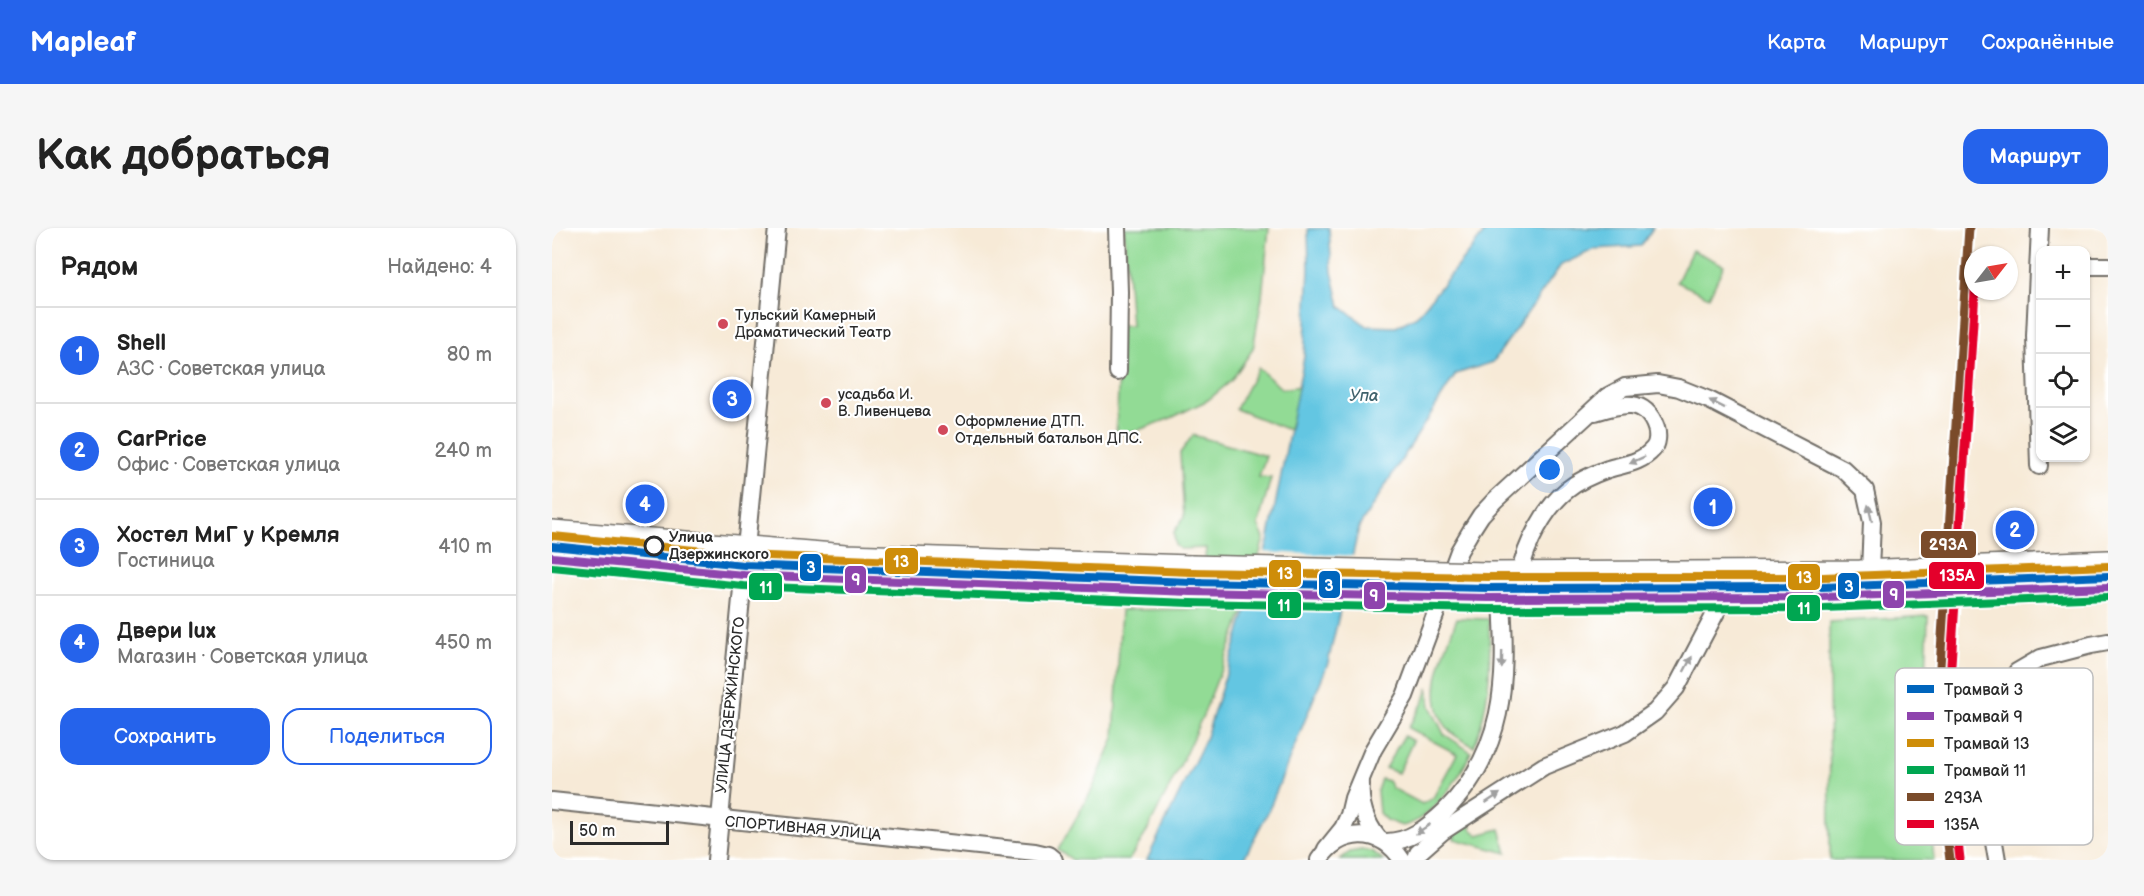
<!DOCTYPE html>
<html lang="ru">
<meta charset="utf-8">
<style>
:root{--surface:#fff;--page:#f6f6f6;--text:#222;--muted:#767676;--line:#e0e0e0;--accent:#2563eb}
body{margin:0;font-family:"Balsamiq Sans",sans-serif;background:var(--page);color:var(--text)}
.controls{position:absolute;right:18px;top:18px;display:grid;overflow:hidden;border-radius:12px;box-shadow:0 2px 4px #0004}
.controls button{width:54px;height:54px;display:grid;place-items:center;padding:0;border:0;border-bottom:2px solid var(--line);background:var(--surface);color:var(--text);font:30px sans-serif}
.compass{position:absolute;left:1412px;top:18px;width:54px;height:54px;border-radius:50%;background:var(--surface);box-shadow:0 2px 4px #0004;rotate:59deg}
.scale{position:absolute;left:18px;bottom:15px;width:99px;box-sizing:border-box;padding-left:6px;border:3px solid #2b2b2b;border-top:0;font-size:16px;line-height:21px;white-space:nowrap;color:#2b2b2b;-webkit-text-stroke:4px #fff;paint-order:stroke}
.you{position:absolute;left:998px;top:242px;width:21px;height:21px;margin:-15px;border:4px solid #fff;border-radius:50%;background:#1a73e8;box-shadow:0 0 0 9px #1a73e833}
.badge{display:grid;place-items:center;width:39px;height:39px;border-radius:50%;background:var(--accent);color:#fff;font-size:20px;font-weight:700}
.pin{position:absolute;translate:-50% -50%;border:3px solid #fff;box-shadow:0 2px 6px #0006}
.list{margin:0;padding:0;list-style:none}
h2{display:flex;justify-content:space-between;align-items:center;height:78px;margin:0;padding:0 24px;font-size:26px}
h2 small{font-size:20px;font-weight:400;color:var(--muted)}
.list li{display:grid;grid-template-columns:39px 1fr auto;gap:18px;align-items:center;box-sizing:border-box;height:96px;padding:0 24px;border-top:2px solid var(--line)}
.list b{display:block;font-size:22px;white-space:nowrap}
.list p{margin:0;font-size:20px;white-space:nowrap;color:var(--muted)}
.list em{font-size:20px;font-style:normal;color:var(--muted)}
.actions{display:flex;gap:12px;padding:18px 24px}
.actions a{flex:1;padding:14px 0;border:2px solid var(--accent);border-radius:18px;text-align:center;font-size:21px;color:var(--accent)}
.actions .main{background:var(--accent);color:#fff}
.icon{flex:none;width:33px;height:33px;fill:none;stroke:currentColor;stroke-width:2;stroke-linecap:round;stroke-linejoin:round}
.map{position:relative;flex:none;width:1556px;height:632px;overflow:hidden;border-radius:18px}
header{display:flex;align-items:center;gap:36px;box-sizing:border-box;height:84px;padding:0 30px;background:var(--accent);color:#fff}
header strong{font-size:28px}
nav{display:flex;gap:33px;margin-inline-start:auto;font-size:21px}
.intro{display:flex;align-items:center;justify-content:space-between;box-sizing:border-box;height:144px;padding:0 36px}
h1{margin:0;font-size:42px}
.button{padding:15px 27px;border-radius:18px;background:var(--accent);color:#fff;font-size:21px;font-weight:700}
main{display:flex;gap:36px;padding:0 36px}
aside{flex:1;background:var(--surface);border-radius:18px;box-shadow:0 2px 4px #0004}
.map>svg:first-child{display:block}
.green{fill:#92db95;stroke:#5e8360;stroke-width:1.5}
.water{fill:#64c6e2;stroke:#487886;stroke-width:1.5}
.pier{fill:#f7ead7}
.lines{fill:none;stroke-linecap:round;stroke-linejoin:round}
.minor-casing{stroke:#726e67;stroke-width:20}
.major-casing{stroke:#726e67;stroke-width:24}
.minor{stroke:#fff;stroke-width:16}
.major{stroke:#fff;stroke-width:21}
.major-bridge-casing{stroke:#726e67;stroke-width:24;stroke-linecap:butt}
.major-bridge{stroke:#fff;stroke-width:21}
.rail-1-casing{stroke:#fff;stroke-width:14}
.rail-2-casing{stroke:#fff;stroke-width:14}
.rail-1{stroke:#7a4b2a;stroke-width:9}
.rail-2{stroke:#e4002b;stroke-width:9}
.tram-1-casing{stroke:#fff;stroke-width:12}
.tram-2-casing{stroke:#fff;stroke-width:12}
.tram-3-casing{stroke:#fff;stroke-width:12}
.tram-4-casing{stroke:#fff;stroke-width:12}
.tram-1{stroke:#0065bd;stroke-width:8}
.tram-2{stroke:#8e44ad;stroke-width:8}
.tram-3{stroke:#ce8d09;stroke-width:8}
.tram-4{stroke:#00a651;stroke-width:8}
.oneway{fill:#a0a0a0}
.poi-dot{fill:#d1495b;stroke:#fff;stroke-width:2}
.stop-dot{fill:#fff;stroke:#2b2b2b;stroke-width:3}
.labels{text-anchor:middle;stroke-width:4.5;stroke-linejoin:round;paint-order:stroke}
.poi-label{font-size:15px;fill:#2b2b2b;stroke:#fff;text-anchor:start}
.stop-label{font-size:15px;font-weight:bold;fill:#2b2b2b;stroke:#fff;text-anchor:start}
.street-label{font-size:15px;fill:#2b2b2b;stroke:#fff}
.water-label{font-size:16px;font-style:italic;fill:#3f616b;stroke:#fff}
.key{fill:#fff;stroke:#bfbfbf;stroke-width:1.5}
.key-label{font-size:16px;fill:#2b2b2b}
.line-badge{stroke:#fff;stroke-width:2}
.badge-label{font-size:16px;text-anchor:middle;font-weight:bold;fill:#fff}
</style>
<header>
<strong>Mapleaf</strong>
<nav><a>Карта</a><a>Маршрут</a><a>Сохранённые</a></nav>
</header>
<div class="intro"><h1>Как добраться</h1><a class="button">Маршрут</a></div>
<main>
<aside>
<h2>Рядом<small>Найдено: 4</small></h2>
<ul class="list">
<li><span class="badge">1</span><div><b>Shell</b><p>АЗС · Советская улица</p></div><em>80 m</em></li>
<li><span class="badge">2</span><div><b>CarPrice</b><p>Офис · Советская улица</p></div><em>240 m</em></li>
<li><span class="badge">3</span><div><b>Хостел МиГ у Кремля</b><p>Гостиница</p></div><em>410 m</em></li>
<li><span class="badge">4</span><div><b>Двери lux</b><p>Магазин · Советская улица</p></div><em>450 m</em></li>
</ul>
<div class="actions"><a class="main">Сохранить</a><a>Поделиться</a></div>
</aside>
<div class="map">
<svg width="1556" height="632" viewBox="0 0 1556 632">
<rect width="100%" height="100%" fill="#fff"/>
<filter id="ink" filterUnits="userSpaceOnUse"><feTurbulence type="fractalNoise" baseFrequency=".0167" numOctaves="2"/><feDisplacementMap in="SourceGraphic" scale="12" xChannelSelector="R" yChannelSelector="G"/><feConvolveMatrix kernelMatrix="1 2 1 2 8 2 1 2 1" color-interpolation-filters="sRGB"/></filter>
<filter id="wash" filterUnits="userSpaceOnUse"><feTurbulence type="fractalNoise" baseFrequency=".008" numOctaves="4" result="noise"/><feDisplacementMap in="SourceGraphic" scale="24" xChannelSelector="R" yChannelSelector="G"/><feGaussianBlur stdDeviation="1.35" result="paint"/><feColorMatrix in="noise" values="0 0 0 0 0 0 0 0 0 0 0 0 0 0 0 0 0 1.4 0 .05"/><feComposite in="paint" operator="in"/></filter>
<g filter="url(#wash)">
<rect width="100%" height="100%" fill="#f7ead7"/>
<!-- green -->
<g class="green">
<polygon points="572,0 717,0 710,69 701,121 679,153 656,172 619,190 581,204 564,207 569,98 579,98"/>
<polygon points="1140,22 1172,37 1157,69 1125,54"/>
<polygon points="706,140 730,161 749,158 737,202 684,181"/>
<polygon points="641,207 714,228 707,249 719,250 706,297 712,310 692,383 652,485 627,540 593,607 577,632 521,632 506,622 540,562 562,510 569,382 648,381 654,320 628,321 623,317 622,304 632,289 628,225"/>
<polygon points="1376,388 1372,519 1382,632 1278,632 1277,394"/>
<path d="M905,390L936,391L937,394C939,440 938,475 922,519C915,514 905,510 899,504C868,473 893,423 905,390Z"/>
<path d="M876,460L878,478L892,506L919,524C909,549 878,593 850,598L834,592L827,585L825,563L829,551L836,553L840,560L870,576L881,570L905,526L856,500L872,473Z"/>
<polygon points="852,508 861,513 846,545 833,540"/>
<polygon points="920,592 919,601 926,607 948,601 955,625 902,611 902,605"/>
<polygon points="809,622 819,623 832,632 787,632 798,624"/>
</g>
<!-- water -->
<polygon class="water" points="777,0 780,44 788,78 815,98 844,99 865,88 936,0 1101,0 1089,18 1043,21 1009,37 941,134 904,146 807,299 776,435 716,584 691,632 595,632 653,512 716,314 752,129 757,41 756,1"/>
<!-- pier -->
<polygon class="pier" points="709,324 804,328 791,383 692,379"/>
</g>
<g filter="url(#ink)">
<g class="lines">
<!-- minor casing -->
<g class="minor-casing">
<g id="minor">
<polyline points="565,0 567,64 566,144"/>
<polyline points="1534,38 1556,38"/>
<polyline points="1487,238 1483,108 1488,0"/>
<polyline points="194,320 225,0"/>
<path d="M968,345C974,316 992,281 1015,262C1027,252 1042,246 1056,241C1073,236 1089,235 1101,221C1106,216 1106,206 1104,200C1093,168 1069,176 1043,184"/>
<path d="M809,555C807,575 814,595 826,610"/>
<polyline points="0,573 483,624 496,627 502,632"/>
<path d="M834,614C857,614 876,599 893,583C953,523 955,454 950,374"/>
<polyline points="774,621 791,600 797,587 801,570 821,522 853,468 907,323 920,301 929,287 943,272 1056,168 1073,159 1085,158 1106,156 1127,160 1157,172 1291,241 1313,262 1320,294 1318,343"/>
<polyline points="164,632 191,350"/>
<path d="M767,632C788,600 828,598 850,632"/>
<polyline points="864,632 866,625 891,603 992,538 1073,505 1103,484 1124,460 1171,371"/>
<polyline points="1445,632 1440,603 1441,568 1446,530 1448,487 1453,465 1465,444 1489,430 1539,417 1556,414"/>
</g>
</g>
<!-- major casing -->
<g class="major-casing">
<g id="major">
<polyline points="0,303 294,327 639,338"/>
<polyline points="0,332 213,352 638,365"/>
<polyline points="936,345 1308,343 1556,333"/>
<polyline points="936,374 1121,374 1556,357"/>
</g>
</g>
<!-- minor -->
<use href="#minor" class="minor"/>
<!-- major -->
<use href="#major" class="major"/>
<!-- major-bridge casing -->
<g class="major-bridge-casing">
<g id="major-bridge">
<polyline points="639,338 936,345"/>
<polyline points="638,365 936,374"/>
</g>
</g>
<!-- major-bridge -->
<use href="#major-bridge" class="major-bridge"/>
<!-- rail-1 casing -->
<g class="rail-1-casing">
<polyline id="rail-1" points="1398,632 1383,514 1417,0"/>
</g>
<!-- rail-2 casing -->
<g class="rail-2-casing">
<polyline id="rail-2" points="1408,631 1394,514 1423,63"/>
</g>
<!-- rail-1 -->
<use href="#rail-1" class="rail-1"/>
<!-- rail-2 -->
<use href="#rail-2" class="rail-2"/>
<!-- tram-1 casing -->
<g class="tram-1-casing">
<polyline id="tram-1" points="0,318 192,337 639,354 936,360 1271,359 1556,348"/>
</g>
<!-- tram-2 casing -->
<g class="tram-2-casing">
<polyline id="tram-2" points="0,329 192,347 639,364 936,370 1271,369 1556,359"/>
</g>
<!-- tram-3 casing -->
<g class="tram-3-casing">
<polyline id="tram-3" points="1,308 193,327 639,344 936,349 1271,349 1556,338"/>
</g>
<!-- tram-4 casing -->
<g class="tram-4-casing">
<polyline id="tram-4" points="0,339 191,358 638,375 936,381 1271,380 1556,369"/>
</g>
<!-- tram-1 -->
<use href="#tram-1" class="tram-1"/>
<!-- tram-2 -->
<use href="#tram-2" class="tram-2"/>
<!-- tram-3 -->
<use href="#tram-3" class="tram-3"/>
<!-- tram-4 -->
<use href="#tram-4" class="tram-4"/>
</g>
<!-- one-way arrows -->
<defs><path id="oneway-solid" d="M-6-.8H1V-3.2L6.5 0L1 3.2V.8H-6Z" transform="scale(1.5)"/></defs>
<g class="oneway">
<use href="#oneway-solid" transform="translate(1165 176) rotate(-153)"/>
<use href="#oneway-solid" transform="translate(1085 232) rotate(156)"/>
<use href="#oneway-solid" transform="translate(1318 285) rotate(-103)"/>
<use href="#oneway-solid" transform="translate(950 432) rotate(91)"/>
<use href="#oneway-solid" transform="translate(1136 436) rotate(-62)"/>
<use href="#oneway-solid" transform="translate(941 570) rotate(-33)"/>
<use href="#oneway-solid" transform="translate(871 601) rotate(146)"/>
</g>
</g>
<!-- markers -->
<g class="poi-dot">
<circle cx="171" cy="96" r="6"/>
<circle cx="274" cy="175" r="6"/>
<circle cx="391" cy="202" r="6"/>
</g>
<circle class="stop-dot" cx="102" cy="318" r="9"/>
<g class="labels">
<!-- poi labels -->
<g class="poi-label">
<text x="183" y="92">Тульский Камерный<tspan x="183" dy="17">Драматический Театр</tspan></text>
<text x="286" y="171">усадьба И.<tspan x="286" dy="17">В. Ливенцева</tspan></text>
<text x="403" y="198">Оформление ДТП.<tspan x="403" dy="17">Отдельный батальон ДПС.</tspan></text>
</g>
<!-- stop labels -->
<g class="stop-label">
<text x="117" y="314">Улица<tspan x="117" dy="17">Дзержинского</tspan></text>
</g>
<!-- street labels -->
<g class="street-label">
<text transform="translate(178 477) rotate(-84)" y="5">УЛИЦА ДЗЕРЖИНСКОГО</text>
<text transform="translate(251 600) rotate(5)" y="5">СПОРТИВНАЯ УЛИЦА</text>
</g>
<!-- water labels -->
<g class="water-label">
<text x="812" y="173">Упа</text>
</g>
</g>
<!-- legend -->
<rect x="1343" y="440" width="198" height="177" rx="9" class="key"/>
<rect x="1355" y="457" width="27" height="8" fill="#0065bd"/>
<rect x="1355" y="484" width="27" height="8" fill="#8e44ad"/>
<rect x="1355" y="511" width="27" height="8" fill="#ce8d09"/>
<rect x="1355" y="538" width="27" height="8" fill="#00a651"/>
<rect x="1355" y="565" width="27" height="8" fill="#7a4b2a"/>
<rect x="1355" y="592" width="27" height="8" fill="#e4002b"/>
<g class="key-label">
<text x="1392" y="467">Трамвай 3</text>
<text x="1392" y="494">Трамвай 9</text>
<text x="1392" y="521">Трамвай 13</text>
<text x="1392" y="548">Трамвай 11</text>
<text x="1392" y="575">293А</text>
<text x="1392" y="602">135А</text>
</g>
<g class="line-badge">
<rect x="1368" y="302" width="57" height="29" rx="6" fill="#7a4b2a"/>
<rect x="332" y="319" width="35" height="28" rx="6" fill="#ce8d09"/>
<rect x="247" y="325" width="23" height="29" rx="6" fill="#0065bd"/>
<rect x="716" y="331" width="34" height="29" rx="6" fill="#ce8d09"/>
<rect x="1376" y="333" width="57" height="29" rx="6" fill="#e4002b"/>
<rect x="1235" y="335" width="34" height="28" rx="6" fill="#ce8d09"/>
<rect x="292" y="337" width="23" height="29" rx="6" fill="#8e44ad"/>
<rect x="766" y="342" width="23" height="29" rx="6" fill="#0065bd"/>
<rect x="1285" y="344" width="23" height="28" rx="6" fill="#0065bd"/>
<rect x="196" y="344" width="35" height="29" rx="6" fill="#00a651"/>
<rect x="1330" y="352" width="23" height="29" rx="6" fill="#8e44ad"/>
<rect x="811" y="353" width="23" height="29" rx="6" fill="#8e44ad"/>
<rect x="715" y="363" width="35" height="28" rx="6" fill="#00a651"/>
<rect x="1234" y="366" width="35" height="28" rx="6" fill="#00a651"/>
</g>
<g class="badge-label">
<text x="1396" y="322">293А</text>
<text x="349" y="339">13</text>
<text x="259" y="345">3</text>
<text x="733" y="351">13</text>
<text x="1405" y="353">135А</text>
<text x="1252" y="355">13</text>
<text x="304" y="357">9</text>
<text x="777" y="363">3</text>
<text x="1297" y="364">3</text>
<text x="214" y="365">11</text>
<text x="1342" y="372">9</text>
<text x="822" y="373">9</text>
<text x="732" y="383">11</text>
<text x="1252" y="386">11</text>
</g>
</svg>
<div class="controls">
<button>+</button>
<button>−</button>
<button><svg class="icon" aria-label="locate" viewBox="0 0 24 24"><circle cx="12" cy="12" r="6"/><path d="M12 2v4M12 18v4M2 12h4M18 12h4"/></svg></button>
<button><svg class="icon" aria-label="layers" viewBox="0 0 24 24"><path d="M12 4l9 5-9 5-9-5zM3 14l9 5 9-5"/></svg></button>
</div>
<svg class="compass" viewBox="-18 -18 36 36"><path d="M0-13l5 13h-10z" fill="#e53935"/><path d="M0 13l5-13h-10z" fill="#767676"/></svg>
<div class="scale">50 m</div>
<div class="you"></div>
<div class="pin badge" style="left:1161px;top:279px">1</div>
<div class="pin badge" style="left:1463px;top:302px">2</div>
<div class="pin badge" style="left:180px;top:171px">3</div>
<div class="pin badge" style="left:93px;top:276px">4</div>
</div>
</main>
